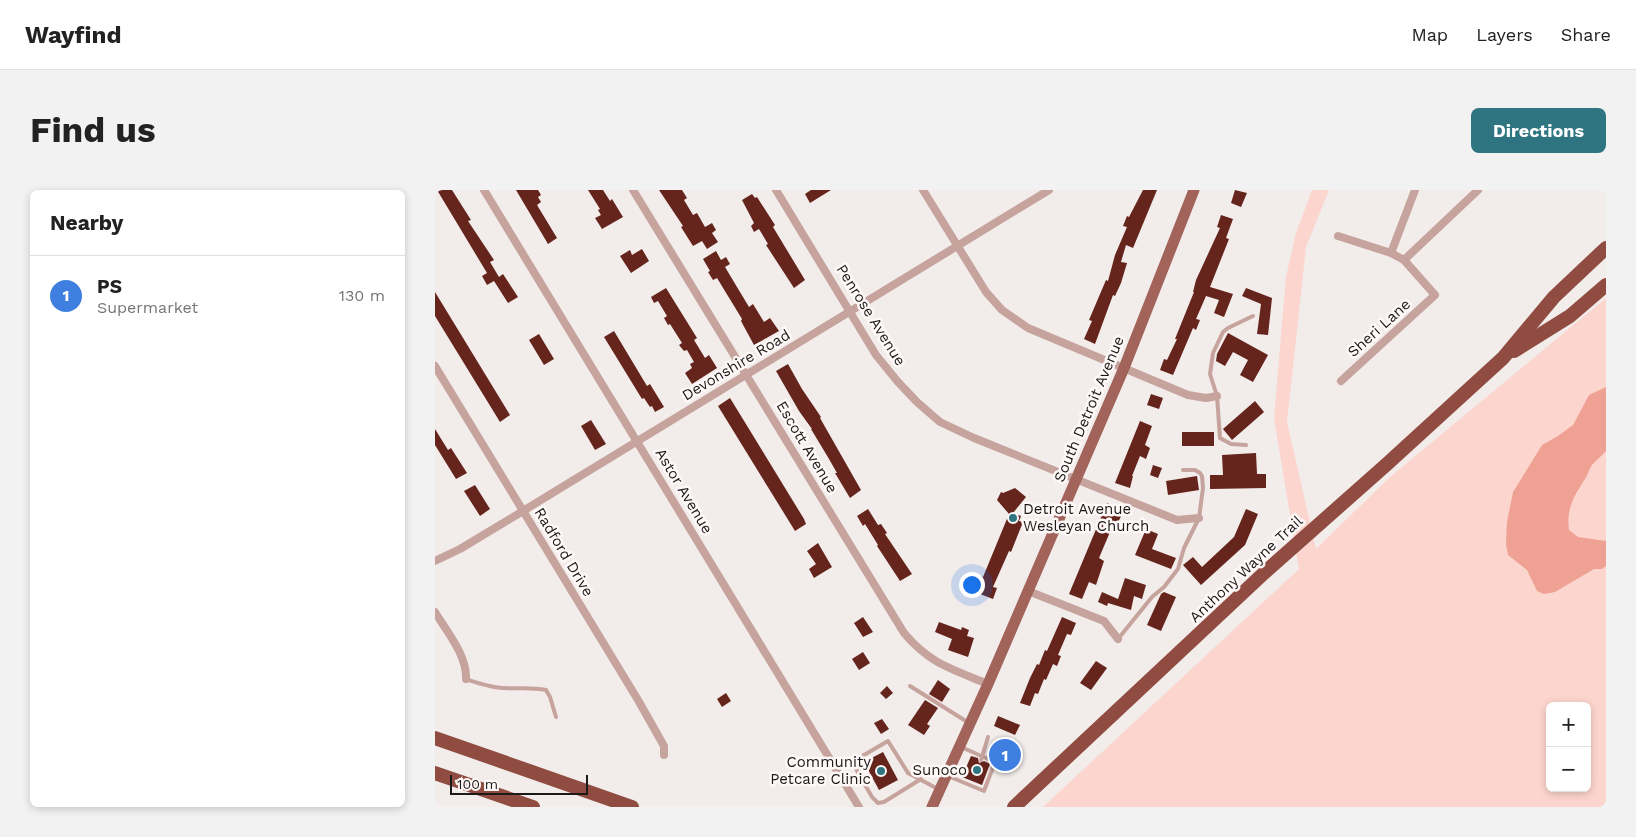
<!DOCTYPE html>
<meta charset="utf-8">
<style>
:root{--surface:#fff;--page:#f2f2f2;--text:#222;--muted:#767676;--line:#e0e0e0;--accent:#2e7581}
body{margin:0;font-family:"Work Sans",sans-serif;background:var(--page);color:var(--text)}
.controls{position:absolute;right:15px;bottom:15px;display:grid;overflow:hidden;border-radius:8px;box-shadow:0 2px 8px #0003}
.controls button{width:45px;height:45px;display:grid;place-items:center;padding:0;border:0;border-bottom:1px solid var(--line);background:var(--surface);color:var(--text);font:25px sans-serif}
.scale{position:absolute;left:15px;bottom:12px;width:138px;box-sizing:border-box;padding-left:5px;border:2px solid #1c1a19;border-top:0;font-size:14px;line-height:18px;white-space:nowrap;color:#1c1a19;-webkit-text-stroke:4px #fef9f8;paint-order:stroke}
.you{position:absolute;left:536px;top:394px;width:18px;height:18px;margin:-12px;border:4px solid #fff;border-radius:50%;background:#1a73e8;box-shadow:0 0 0 8px #1a73e833}
.badge{display:grid;place-items:center;width:32px;height:32px;border-radius:50%;background:var(--accent);color:#fff;font-size:16px;font-weight:700}
.pin{position:absolute;translate:-50% -50%;border:2px solid #fff;box-shadow:0 1px 5px #0006}
.list{margin:0;padding:0;list-style:none}
h2{display:flex;justify-content:space-between;align-items:center;height:65px;margin:0;padding:0 20px;font-size:21px}
h2 small{font-size:16px;font-weight:400;color:var(--muted)}
.list li{display:grid;grid-template-columns:32px 1fr auto;gap:15px;align-items:center;box-sizing:border-box;height:80px;padding:0 20px;border-top:1px solid var(--line)}
.list b{display:block;font-size:19px;white-space:nowrap}
.list p{margin:0;font-size:16px;white-space:nowrap;color:var(--muted)}
.list em{font-size:16px;font-style:normal;color:var(--muted)}
.map{position:relative;flex:none;width:1171px;height:617px;overflow:hidden;border-radius:8px}
header{display:flex;align-items:center;gap:30px;box-sizing:border-box;height:70px;padding:0 25px;background:var(--surface);border-bottom:1px solid var(--line)}
header strong{font-size:24px}
nav{display:flex;gap:28px;margin-inline-start:auto;font-size:18px}
.intro{display:flex;align-items:center;justify-content:space-between;box-sizing:border-box;height:120px;padding:0 30px}
h1{margin:0;font-size:35px}
.button{padding:12px 22px;border-radius:8px;background:var(--accent);color:#fff;font-size:18px;font-weight:700}
main{display:flex;gap:30px;padding:0 30px}
aside{flex:1;background:var(--surface);border-radius:8px;box-shadow:0 2px 8px #0003}
.map>svg:first-child{display:block}
.green{fill:#fcd5ce;fill-rule:evenodd}
.water{fill:#efa194}
.building{fill:#65241c}
.lines{fill:none;stroke-linecap:round;stroke-linejoin:round}
.lane{stroke:#c6a39d;stroke-width:4}
.street{stroke:#c6a39d;stroke-width:8}
.primary{stroke:#a1635a;stroke-width:11}
.highway{stroke:#914c42;stroke-width:14}
.poi-dot{fill:#2e7581;stroke:#fef9f8;stroke-width:2}
.labels{text-anchor:middle;stroke-width:5;stroke-linejoin:round;paint-order:stroke}
.street-label{font-size:15px;fill:#1c1a19;stroke:#fef9f8}
.poi-label{font-size:15px;fill:#1c1a19;stroke:#fef9f8;text-anchor:end}
</style>
<header>
<strong>Wayfind</strong>
<nav><a>Map</a><a>Layers</a><a>Share</a></nav>
</header>
<div class="intro"><h1>Find us</h1><a class="button">Directions</a></div>
<main>
<aside>
<h2>Nearby<small></small></h2>
<ul class="list">
<li><span class="badge" style="background:#3f7fe0">1</span><div><b>PS</b><p>Supermarket</p></div><em>130 m</em></li>
</ul>
</aside>
<div class="map">
<svg width="1171" height="617" viewBox="0 0 1171 617">
<rect width="100%" height="100%" fill="#f2ecea"/>
<!-- green -->
<path class="green" d="M877,0H894L871,57L852,232L881,359L955,287L1171,108V617H608L864,379L839,228L851,87L861,43ZM1115,516H1152V598H1115Z"/>
<!-- water -->
<path class="water" d="M1171,197V261C1167,266 1161,270 1157,275C1154,279 1153,285 1150,289C1139,306 1131,319 1134,340L1143,347L1171,351V376L1167,379H1159L1120,402L1109,404L1102,401L1092,380L1073,365L1071,354L1072,332L1078,302L1107,255L1123,246L1138,235L1154,205Z"/>
<!-- building -->
<g class="building">
<polygon points="2,0 17,0 36,30 33,31 59,70 55,72 64,87 68,84 83,107 73,113 59,91 52,95 47,86 52,83"/>
<polygon points="81,0 103,0 106,5 103,7 106,12 102,15 122,48 113,54"/>
<polygon points="153,0 168,0 175,11 177,9 188,27 167,39 160,28 166,25 163,20 165,19"/>
<polygon points="224,0 247,0 252,8 249,10 258,25 262,23 270,37 277,33 281,40 277,43 283,52 272,59 267,51 258,56 246,37 248,36"/>
<polygon points="376,0 396,0 375,13 370,4"/>
<polygon points="708,0 722,0 698,58 691,55 686,72 692,73 686,93 680,106 678,105 660,154 649,149 657,131 654,130 671,90 673,91 680,65 692,37 688,36 692,26 694,27"/>
<polygon points="800,0 812,3 806,17 796,13"/>
<polygon points="317,4 320,8 322,7 340,35 338,37 370,90 359,98 331,55 333,54 324,39 319,42 316,36 319,33 307,10"/>
<polygon points="786,25 798,29 791,48 794,49 775,97 798,104 789,127 779,123 784,110 771,106 761,129 765,130 761,140 758,138 738,185 725,180 729,169 732,170 742,149 740,149 759,102 758,102 761,90 785,38 782,37"/>
<polygon points="207,59 214,71 196,83 185,66 195,60 197,65"/>
<polygon points="281,61 286,70 291,67 295,74 290,77 314,117 318,114 329,132 335,128 344,141 319,155 306,131 307,129 282,88 278,90 273,82 275,81 268,69"/>
<polygon points="231,98 262,148 259,150 270,168 274,165 282,178 257,194 250,183 257,178 255,174 259,172 252,160 249,161 244,155 247,153 235,134 233,135 229,128 232,126 223,111 219,113 216,107"/>
<polygon points="811,98 837,108 833,145 822,144 826,114 807,106"/>
<polygon points="0,102 75,225 65,232 0,126"/>
<polygon points="179,141 212,196 215,194 229,217 220,222 217,216 215,217 209,208 207,209 169,147"/>
<polygon points="793,143 833,165 818,192 805,185 813,170 798,162 790,176 781,171 782,164"/>
<polygon points="104,144 119,169 109,175 94,150"/>
<polygon points="353,174 367,199 386,227 385,228 426,300 415,308 400,283 402,283 394,269 376,239 377,239 364,221 341,181"/>
<polygon points="716,204 728,208 724,219 712,215"/>
<polygon points="295,208 369,329 371,334 360,341 283,216"/>
<polygon points="820,211 829,222 797,250 788,239"/>
<polygon points="156,230 171,254 160,260 146,236"/>
<polygon points="705,231 717,236 710,255 715,258 711,269 705,266 697,286 698,286 695,298 680,293"/>
<polygon points="0,239 13,260 16,258 32,283 21,289 0,255"/>
<rect x="747" y="242" width="32" height="14"/>
<polygon points="821,263 822,284 831,284 831,298 775,299 775,285 788,285 787,265"/>
<polygon points="718,275 727,278 723,288 715,285"/>
<polygon points="762,286 764,300 733,305 731,291"/>
<polygon points="40,295 55,319 45,326 29,301"/>
<polygon points="580,298 591,307 578,323 586,326 584,331 588,332 576,362 574,361 558,397 562,398 558,409 532,399 537,383 548,387 574,324 562,310 566,302 568,303"/>
<polygon points="672,313 689,320 678,343 675,342 664,368 669,371 661,395 654,392 647,409 634,404"/>
<polygon points="433,319 443,335 446,334 452,343 450,344 477,384 465,391 442,356 443,355 430,334 428,336 422,326"/>
<polygon points="811,319 823,324 810,355 766,395 748,375 758,367 767,377 799,347"/>
<polygon points="711,339 723,344 717,359 741,368 736,379 700,365"/>
<polygon points="383,353 397,377 379,388 374,379 381,374 372,361"/>
<polygon points="690,388 711,395 707,409 699,406 696,420 673,413 672,416 663,412 667,402 683,409"/>
<polygon points="729,402 741,407 726,441 712,435 726,404"/>
<polygon points="428,427 438,442 428,447 419,433"/>
<polygon points="627,427 641,433 636,445 632,444 623,465 626,466 622,476 618,474 611,490 609,489 603,504 600,503 595,516 585,513 595,488 602,474 604,475 610,460 612,461"/>
<polygon points="504,432 526,440 527,437 534,440 532,446 539,448 533,467 513,460 517,449 500,442"/>
<polygon points="428,462 435,473 424,480 417,469"/>
<polygon points="661,471 672,478 656,500 645,493"/>
<polygon points="503,490 515,499 507,512 494,504"/>
<polygon points="452,496 458,503 451,509 445,503"/>
<polygon points="291,503 296,511 287,517 282,509"/>
<polygon points="490,510 503,518 492,534 495,536 489,545 473,535"/>
<polygon points="563,526 585,535 580,545 559,536"/>
<polygon points="447,529 454,539 446,544 439,533"/>
<polygon points="565,553 570,558 576,553 586,563 581,568 584,571 574,582 559,566 553,565"/>
<polygon points="448,562 463,590 444,600 429,572"/>
<polygon points="536,566 543,568 544,573 549,571 555,574 547,595 527,587"/>
</g>
<g class="lines">
<!-- lane -->
<g class="lane">
<polyline points="811,255 796,254 785,248 782,206 775,184 778,163 788,142 793,138 818,126"/>
<polyline points="683,449 717,407 729,397 743,379 749,358 764,328 768,298 767,286 765,283 760,280 748,280"/>
<path d="M31,489C43,493 57,498 70,498C84,499 97,497 111,500L115,507L121,527"/>
<polyline points="475,496 534,533"/>
<polyline points="546,570 553,547"/>
<polyline points="513,586 549,601 560,572 526,557"/>
<polyline points="486,589 449,612 443,613 437,607 417,572 453,551 473,583 503,599"/>
</g>
<!-- street -->
<g class="street">
<polyline points="49,0 424,617"/>
<path d="M198,0L469,443C495,474 517,479 553,494"/>
<polyline points="341,0 441,165 463,192 482,212 505,232 539,248 742,330 764,328"/>
<polyline points="488,0 551,102 567,120 593,138 753,205 771,208 782,206"/>
<polyline points="903,46 956,63 969,70 1000,105 906,191"/>
<polyline points="956,63 980,0"/>
<polyline points="969,70 1043,0"/>
<polyline points="0,176 203,510 229,556 229,565"/>
<polyline points="0,371 25,359 88,321 614,0"/>
<polyline points="593,401 669,431 683,449"/>
<path d="M0,422C12,442 32,465 31,489"/>
</g>
<!-- primary -->
<polyline class="primary" points="497,617 553,494 689,178 759,0"/>
<!-- highway -->
<g class="highway">
<polyline points="1079,161 1135,126 1171,95"/>
<polyline points="0,548 197,617"/>
<polyline points="0,583 98,617"/>
<polyline points="579,617 829,383 952,274 1068,168 1119,107 1171,58"/>
</g>
</g>
<!-- markers -->
<g class="poi-dot">
<circle cx="578" cy="328" r="5"/>
<circle cx="542" cy="580" r="5"/>
<circle cx="446" cy="581" r="5"/>
</g>
<g class="labels">
<!-- street labels -->
<g class="street-label">
<text transform="translate(436 125) rotate(58)" y="5">Penrose Avenue</text>
<text transform="translate(944 138) rotate(-42)" y="5">Sheri Lane</text>
<text transform="translate(301 175) rotate(-31)" y="5">Devonshire Road</text>
<text transform="translate(654 219) rotate(-67)" y="5">South Detroit Avenue</text>
<text transform="translate(372 257) rotate(59)" y="5">Escott Avenue</text>
<text transform="translate(249 301) rotate(59)" y="5">Astor Avenue</text>
<text transform="translate(129 362) rotate(59)" y="5">Radford Drive</text>
<text transform="translate(811 379) rotate(-43)" y="5">Anthony Wayne Trail</text>
</g>
<!-- poi labels -->
<g class="poi-label">
<text x="588" y="324" text-anchor="start">Detroit Avenue<tspan x="588" dy="17">Wesleyan Church</tspan></text>
<text x="436" y="577">Community<tspan x="436" dy="17">Petcare Clinic</tspan></text>
<text x="532" y="585">Sunoco</text>
</g>
</g>
</svg>
<div class="controls">
<button>+</button>
<button>−</button>
</div>
<div class="scale">100 m</div>
<div class="you"></div>
<div class="pin badge" style="left:570px;top:565px;background:#3f7fe0">1</div>
</div>
</main>
